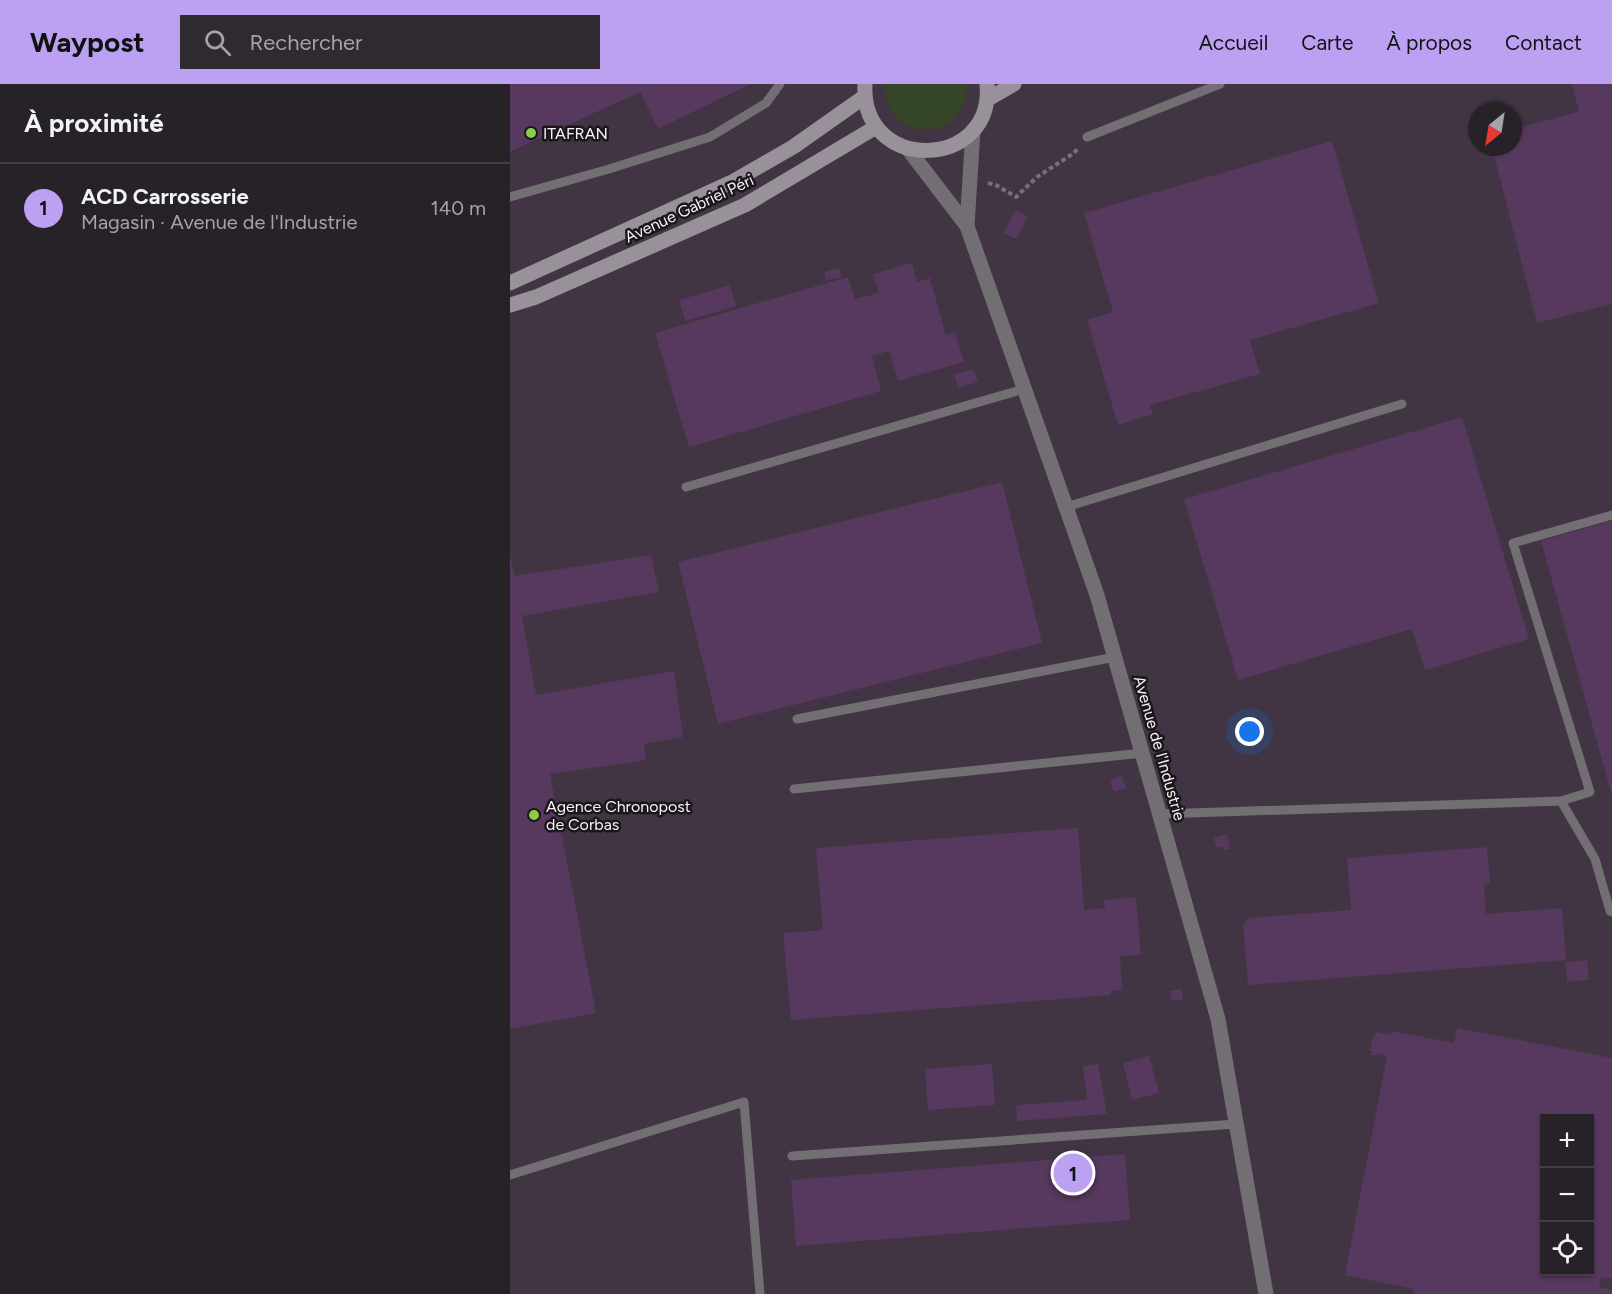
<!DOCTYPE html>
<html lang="fr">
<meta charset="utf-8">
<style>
:root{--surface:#272128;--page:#2f2930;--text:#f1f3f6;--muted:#a4a3a8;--line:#433e45;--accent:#bca0f2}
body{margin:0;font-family:Figtree,sans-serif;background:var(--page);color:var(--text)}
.controls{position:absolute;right:18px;bottom:18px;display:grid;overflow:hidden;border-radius:0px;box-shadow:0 2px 4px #0004}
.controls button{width:54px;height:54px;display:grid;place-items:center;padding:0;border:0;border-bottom:2px solid var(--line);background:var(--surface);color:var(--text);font:30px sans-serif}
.compass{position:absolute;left:958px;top:18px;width:54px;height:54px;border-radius:50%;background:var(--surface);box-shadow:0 2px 4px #0004;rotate:210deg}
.you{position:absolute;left:740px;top:648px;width:21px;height:21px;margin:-15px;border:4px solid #fff;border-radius:50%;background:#1a73e8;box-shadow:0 0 0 9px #1a73e833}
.badge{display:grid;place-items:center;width:39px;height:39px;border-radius:50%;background:var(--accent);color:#111;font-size:20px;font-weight:700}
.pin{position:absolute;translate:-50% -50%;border:3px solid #fff;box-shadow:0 2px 6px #0006}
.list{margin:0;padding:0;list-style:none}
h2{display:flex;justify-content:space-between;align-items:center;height:78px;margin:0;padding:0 24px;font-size:26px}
h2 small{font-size:20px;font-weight:400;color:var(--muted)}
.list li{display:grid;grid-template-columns:39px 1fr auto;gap:18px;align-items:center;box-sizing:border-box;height:90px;padding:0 24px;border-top:2px solid var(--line)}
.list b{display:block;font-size:22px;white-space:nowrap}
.list p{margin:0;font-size:20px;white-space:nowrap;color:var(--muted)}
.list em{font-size:20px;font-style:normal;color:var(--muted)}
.icon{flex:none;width:33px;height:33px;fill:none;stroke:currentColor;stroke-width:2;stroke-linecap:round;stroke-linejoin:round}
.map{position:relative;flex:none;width:1102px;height:1210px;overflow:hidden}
header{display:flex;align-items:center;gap:36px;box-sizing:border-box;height:84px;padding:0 30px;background:var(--accent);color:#111}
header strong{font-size:28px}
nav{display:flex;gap:33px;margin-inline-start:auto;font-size:21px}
.search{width:420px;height:54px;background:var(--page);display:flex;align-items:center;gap:15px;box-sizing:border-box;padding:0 21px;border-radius:0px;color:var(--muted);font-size:22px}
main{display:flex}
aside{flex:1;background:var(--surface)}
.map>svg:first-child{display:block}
.built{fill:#413543;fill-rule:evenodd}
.green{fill:#344625}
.building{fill:#57385e;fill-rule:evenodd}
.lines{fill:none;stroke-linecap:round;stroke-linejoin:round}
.path{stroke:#777078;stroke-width:4;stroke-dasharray:4.5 3;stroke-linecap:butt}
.service{stroke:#726e73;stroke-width:9}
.tertiary{stroke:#726e73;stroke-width:15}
.secondary{stroke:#989199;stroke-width:15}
.poi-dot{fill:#8ace47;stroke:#1a161a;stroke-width:2}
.labels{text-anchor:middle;stroke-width:5;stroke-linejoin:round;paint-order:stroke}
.poi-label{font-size:16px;fill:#f7f2f8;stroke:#1a161a;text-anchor:start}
.street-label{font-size:16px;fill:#f7f2f8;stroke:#1a161a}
</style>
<header>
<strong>Waypost</strong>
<div class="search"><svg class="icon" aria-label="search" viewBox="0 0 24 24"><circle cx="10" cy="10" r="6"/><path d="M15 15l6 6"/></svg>Rechercher</div>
<nav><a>Accueil</a><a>Carte</a><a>À propos</a><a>Contact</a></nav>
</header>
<main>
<aside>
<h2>À proximité<small></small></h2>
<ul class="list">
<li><span class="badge">1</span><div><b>ACD Carrosserie</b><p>Magasin · Avenue de l'Industrie</p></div><em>140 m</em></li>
</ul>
</aside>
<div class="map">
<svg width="1102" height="1210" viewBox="0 0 1102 1210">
<rect width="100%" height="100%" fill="#342c36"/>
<!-- built -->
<path class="built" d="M126,0L148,45L237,2V0H1102V1210H0V68L85,29ZM967,27H1003V63H967ZM1034,1034H1080V1188H1034Z"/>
<!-- green -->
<path class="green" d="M375,0H457C456,64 372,58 375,0Z"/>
<!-- building -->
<g class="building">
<polygon points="0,0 241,0 148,45 130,8 0,68"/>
<polygon points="1062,0 1102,0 1102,220 1027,239 982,63 1003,63 1003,45 1069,28"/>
<polygon points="822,57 869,219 740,256 750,290 640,321 643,330 608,341 577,236 603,228 574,129"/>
<polygon points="506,126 518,133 506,155 493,149"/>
<polygon points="402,179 407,198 420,194 436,251 445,248 454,278 388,297 379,267 362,272 371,307 179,363 145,249 338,193 345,215 369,209 363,190"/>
<polygon points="329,184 332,193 316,197 314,188"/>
<polygon points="220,201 226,222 175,237 169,216"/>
<polygon points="463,285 468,298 448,304 444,290"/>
<polygon points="952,333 1019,555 915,586 902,545 728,596 674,415"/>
<polygon points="492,398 532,559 208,640 168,478"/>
<polygon points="1102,437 1102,708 1101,708 1031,457"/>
<polygon points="141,471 149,508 12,532 26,611 164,587 173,653 134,660 136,676 40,690 86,929 0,945 0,473 5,492"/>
<polygon points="612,692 616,704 604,708 600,696"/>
<polygon points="568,744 574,826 595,824 594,816 626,813 631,871 610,872 612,906 601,907 601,911 281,936 273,849 313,846 306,764"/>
<polygon points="717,750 720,765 714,766 713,762 706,764 704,754"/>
<polygon points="977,763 980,799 974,800 976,830 1052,824 1056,876 738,901 733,840 738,834 841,826 837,774"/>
<polygon points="1077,876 1079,896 1057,898 1056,878"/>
<polygon points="671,905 673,915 662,917 660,907"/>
<path d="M947,944L1102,974V1195L1091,1193L1089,1203L1102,1206V1210H903L904,1205L835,1191L877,972L867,969L866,971H861L862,967H860L863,952H865L866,948L881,951L882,947L944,959ZM1034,1034H1080V1188H1034Z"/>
<polygon points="639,972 649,1009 622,1016 613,979"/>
<polygon points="482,980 485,1021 418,1026 415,985"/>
<polygon points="588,980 597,1030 507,1037 506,1021 577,1016 573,982"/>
<polygon points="615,1070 620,1136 286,1162 281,1096"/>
</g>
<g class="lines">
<!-- path -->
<polyline class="path" points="478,99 486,101 506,113 527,93 564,69 569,63"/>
<!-- service -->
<g class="service">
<polyline points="577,53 710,0"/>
<polyline points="0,113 99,85 200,53 256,19 270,0"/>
<polyline points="176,403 514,305"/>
<polyline points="556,423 892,320"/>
<polyline points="287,635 605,573"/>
<polyline points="284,705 633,669"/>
<polyline points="1051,717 1080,708 1003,459 1102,431"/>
<polyline points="650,730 1051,717 1085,775 1100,827 1102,828"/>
<polyline points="282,1072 726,1040"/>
<polyline points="0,1091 234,1018 250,1210"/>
</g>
<!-- tertiary -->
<g class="tertiary">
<polyline points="398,65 457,142 587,511 708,935 756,1210"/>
<polyline points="457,142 463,46"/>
</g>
<!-- secondary -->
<g class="secondary">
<path d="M355,0C350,90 485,87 477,0"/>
<polyline points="478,15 504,0"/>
<polyline points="0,199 224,97 283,63 354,13"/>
<polyline points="0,221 26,213 235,121 366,43"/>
</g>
</g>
<!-- markers -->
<g class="poi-dot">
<circle cx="21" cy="49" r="6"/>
<circle cx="24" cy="731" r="6"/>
</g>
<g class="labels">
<!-- poi labels -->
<g class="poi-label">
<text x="33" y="55">ITAFRAN</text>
<text x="36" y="728">Agence Chronopost<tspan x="36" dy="18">de Corbas</tspan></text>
</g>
<!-- street labels -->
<g class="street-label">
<text transform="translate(179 124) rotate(-25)" y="6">Avenue Gabriel Péri</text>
<text transform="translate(650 664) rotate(74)" y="6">Avenue de l'Industrie</text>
</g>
</g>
</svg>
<div class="controls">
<button>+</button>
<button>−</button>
<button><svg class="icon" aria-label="locate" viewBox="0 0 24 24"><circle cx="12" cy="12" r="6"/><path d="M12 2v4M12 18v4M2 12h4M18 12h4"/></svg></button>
</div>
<svg class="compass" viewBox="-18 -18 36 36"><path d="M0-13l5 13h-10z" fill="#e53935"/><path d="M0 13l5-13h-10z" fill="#a4a3a8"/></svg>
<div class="you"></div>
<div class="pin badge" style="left:563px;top:1089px">1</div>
</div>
</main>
